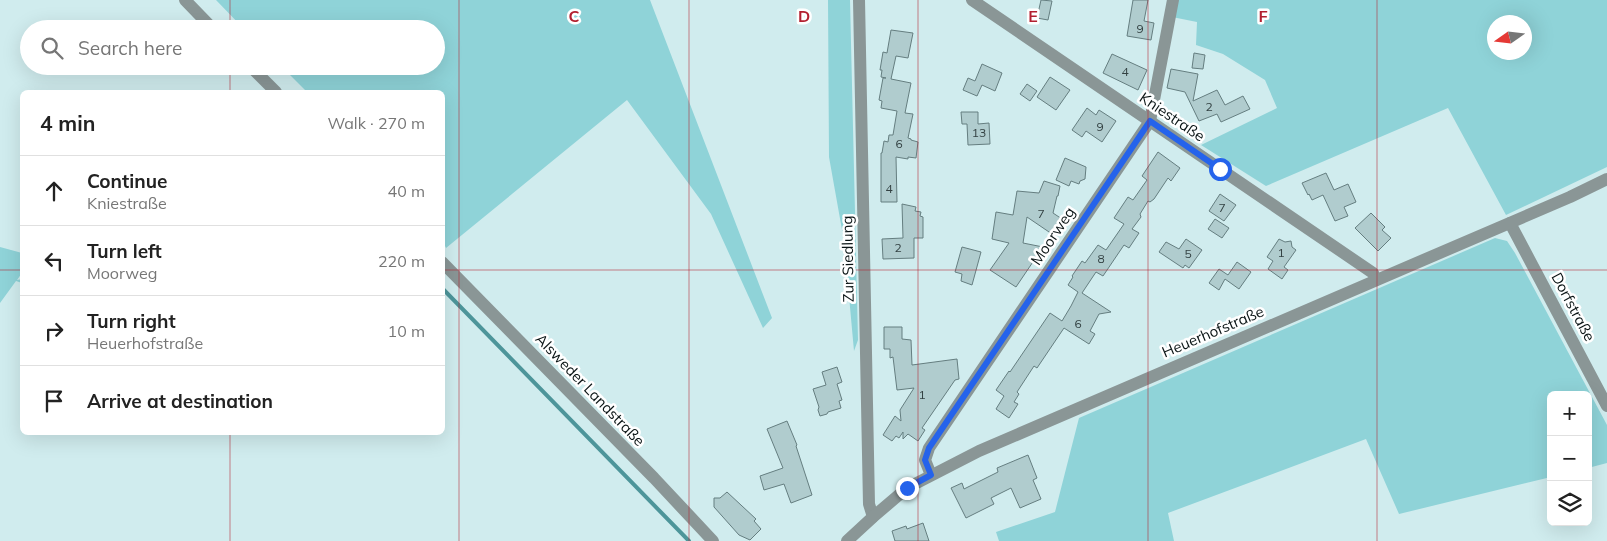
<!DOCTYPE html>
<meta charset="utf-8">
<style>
:root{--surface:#fff;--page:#f6f6f6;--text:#222;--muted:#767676;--line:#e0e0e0}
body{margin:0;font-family:Mulish,sans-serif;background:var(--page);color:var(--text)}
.controls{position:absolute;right:15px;bottom:15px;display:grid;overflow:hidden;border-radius:8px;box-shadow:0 5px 20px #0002}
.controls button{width:45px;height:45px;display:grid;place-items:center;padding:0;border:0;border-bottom:1px solid var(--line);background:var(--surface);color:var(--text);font:25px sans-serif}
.compass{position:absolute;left:1487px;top:15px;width:45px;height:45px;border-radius:50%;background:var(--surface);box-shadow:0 5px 20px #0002;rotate:256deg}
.stop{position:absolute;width:15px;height:15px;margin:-11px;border:4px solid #2563eb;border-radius:50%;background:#fff}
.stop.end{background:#2563eb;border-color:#fff;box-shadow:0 1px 5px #0008}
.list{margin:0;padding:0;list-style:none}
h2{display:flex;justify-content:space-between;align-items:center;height:65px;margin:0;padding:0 20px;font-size:21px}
h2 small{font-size:16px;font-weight:400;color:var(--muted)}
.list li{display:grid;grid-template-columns:32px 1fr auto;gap:15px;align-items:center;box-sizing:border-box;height:70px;padding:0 20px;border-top:1px solid var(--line)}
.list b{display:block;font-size:19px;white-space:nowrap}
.list p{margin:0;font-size:16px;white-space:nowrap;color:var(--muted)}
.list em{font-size:16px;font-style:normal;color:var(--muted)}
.icon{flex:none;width:28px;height:28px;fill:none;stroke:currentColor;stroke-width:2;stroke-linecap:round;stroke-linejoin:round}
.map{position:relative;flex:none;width:1607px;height:541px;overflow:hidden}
.search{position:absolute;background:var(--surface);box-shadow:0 5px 20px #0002;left:20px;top:20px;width:425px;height:55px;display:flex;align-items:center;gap:12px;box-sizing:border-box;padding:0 18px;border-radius:28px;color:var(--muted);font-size:19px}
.panel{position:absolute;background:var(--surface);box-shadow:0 5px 20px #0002;left:20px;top:90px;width:425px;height:345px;border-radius:8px}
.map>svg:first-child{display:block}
.green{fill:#8fd3d8;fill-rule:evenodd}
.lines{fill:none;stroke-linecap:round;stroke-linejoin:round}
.stream{stroke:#4d959a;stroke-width:4}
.building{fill:#b0ccce;stroke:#657e80}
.minor{stroke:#8a9696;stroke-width:12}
.route{stroke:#2563eb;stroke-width:6}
.grid{fill:none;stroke:#b22030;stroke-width:1;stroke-opacity:0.55}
.labels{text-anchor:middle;stroke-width:5;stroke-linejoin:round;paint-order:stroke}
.number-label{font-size:12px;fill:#334142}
.street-label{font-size:15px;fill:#091314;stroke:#fff}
.grid-label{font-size:16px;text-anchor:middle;font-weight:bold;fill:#b22030;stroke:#fff;stroke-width:5;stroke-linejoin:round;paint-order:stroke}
</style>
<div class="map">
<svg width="1607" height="541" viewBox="0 0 1607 541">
<rect width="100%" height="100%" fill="#d0ecee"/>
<!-- green -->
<g class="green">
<polygon points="216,0 650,0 772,318 763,328 711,214 627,100 446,248 442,240 442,92 307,92 281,66 436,66 436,29 244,29"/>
<polygon points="828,0 850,0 858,340 854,351 844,241 829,157"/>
<path d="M1176,0H1607V167L1506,215L1448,108L1266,186L1201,145L1277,108L1265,80L1223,54L1196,45L1197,22L1172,17ZM1494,22H1524V52H1494Z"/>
<polygon points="1495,238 1507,241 1515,253 1607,425 1607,463 1588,468 1588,395 1551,395 1551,477 1399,514 1366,439 1168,513 1174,541 999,541 996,532 1055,512 1079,418"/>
<polygon points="0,247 22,253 22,273 17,280 22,279 22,283 16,281 0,303"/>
</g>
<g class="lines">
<!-- stream -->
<polyline class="stream" points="442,288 689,541"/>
</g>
<!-- building -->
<g class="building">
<polygon points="1041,0 1052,1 1048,20 1037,18"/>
<polygon points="1133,0 1148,0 1144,21 1154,23 1151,40 1127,36"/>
<polygon points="891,30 913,33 908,58 896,56 891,79 911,83 905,113 913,114 908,138 911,139 911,140 918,142 916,158 908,157 908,159 896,157 897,202 881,202 881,153 882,153 884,141 888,142 889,135 893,135 897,111 881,108 882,101 879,100 883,78 886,78 881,77 882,70 880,70 883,52 887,53"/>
<polygon points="1194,53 1205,55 1203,69 1192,68"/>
<polygon points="1112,54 1147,70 1138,90 1103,73"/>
<polygon points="982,64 1002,73 995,91 982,85 977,96 963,90 968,78 975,81"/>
<polygon points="1171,69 1198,74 1193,101 1217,90 1225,105 1243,96 1250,109 1221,122 1217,114 1199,121 1185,92 1167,88"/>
<polygon points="1050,77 1070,90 1056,110 1037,97"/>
<polygon points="1027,84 1037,91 1030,101 1020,94"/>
<polygon points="1087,108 1096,115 1099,110 1116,121 1102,142 1086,131 1082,137 1072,130"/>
<polygon points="961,112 978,112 978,124 989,123 990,144 968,145 967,124 962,124"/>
<polygon points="1158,152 1180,168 1171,181 1168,178 1154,199 1150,202 1148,201 1140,214 1141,217 1132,229 1139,233 1129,248 1124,245 1103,276 1096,272 1082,293 1111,312 1099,314 1090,331 1095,334 1089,344 1064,328 1037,368 1034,366 1017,392 1019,394 1014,402 1018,404 1009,418 996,409 1004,396 996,390 1009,371 1010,372 1050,313 1062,321 1071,306 1078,292 1068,285 1073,277 1072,276 1082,261 1085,263 1098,245 1106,250 1124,224 1114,218 1128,197 1133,200 1147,180 1142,176"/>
<polygon points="1065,158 1086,167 1085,179 1080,181 1079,184 1071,181 1069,186 1056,180"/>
<polygon points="1326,173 1334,190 1348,184 1356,202 1344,207 1348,216 1335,221 1323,195 1312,200 1309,194 1308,195 1302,183"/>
<polygon points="1044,181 1060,186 1058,196 1057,196 1053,213 1062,219 1052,234 1027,217 1023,243 1043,247 1016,287 990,270 1009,243 992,239 996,212 1013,215 1017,191 1039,193"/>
<polygon points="1220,194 1236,205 1224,221 1209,211"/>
<polygon points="902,204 916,207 915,211 921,212 920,216 923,217 923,238 914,238 914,258 883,259 882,239 903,238"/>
<polygon points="1371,213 1385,227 1382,230 1391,238 1378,251 1355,228"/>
<polygon points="1215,219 1229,228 1222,238 1208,229"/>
<polygon points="1186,239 1202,250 1189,268 1185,265 1183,268 1159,252 1166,242 1179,249"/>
<polygon points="1279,239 1285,242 1291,241 1292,247 1296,250 1284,267 1288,270 1282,279 1268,269 1273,261 1267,257"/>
<polygon points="962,247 981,252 972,285 961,281 962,274 955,272"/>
<polygon points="1237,262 1251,272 1239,289 1225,279 1219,290 1209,283 1219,269 1228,275"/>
<polygon points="884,327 902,327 902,339 911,340 912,365 957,359 959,379 955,380 922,428 925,430 918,441 908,434 903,439 903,432 899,438 896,436 892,441 883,435 895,416 901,421 900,410 914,388 897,390 893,357 890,358 890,349 884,349"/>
<polygon points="837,367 842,382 837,384 842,400 839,401 841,408 828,412 827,414 820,416 818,410 819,407 813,389 826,385 822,372"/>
<polygon points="787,421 797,445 796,446 812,495 791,503 784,484 764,490 760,476 783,468 767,429"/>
<polygon points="1028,455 1037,478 1033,480 1041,499 1020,508 1011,488 991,498 994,504 966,518 951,488 962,483 964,489 998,472 997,468"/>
<polygon points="727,492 756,519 754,521 761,529 750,540 739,535 714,507 714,498 720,498"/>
<polygon points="923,523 929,541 895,541 892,531 906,526 907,529"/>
</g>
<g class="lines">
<!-- minor -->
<g class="minor">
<polyline points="185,0 213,29"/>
<polyline points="859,0 869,504 873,517"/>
<polyline points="972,0 1373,273 1376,280"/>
<polyline points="250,66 276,92"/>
<polyline points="1510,223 1607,406"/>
<polyline points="442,262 654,478 713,541"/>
<polyline points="931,475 925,460 929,448 1150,121 1173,0"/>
<polyline points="847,541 873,517 907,488 979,451 1570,197 1607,179"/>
</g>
</g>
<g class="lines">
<!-- route -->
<polyline class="route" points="907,488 931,475 925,460 929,448 1150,121 1220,169"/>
</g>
<!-- grid -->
<path class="grid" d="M230,0V29M459,0V541M689,0V541M918,0V541M1148,0V541M1377,0V541M230,66V92M0,270H22M442,270H1607M230,432V541"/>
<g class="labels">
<!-- number labels -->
<g class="number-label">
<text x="1140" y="33">9</text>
<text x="1125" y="76">4</text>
<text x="1209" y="111">2</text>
<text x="1100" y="131">9</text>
<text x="979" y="137">13</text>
<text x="899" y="148">6</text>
<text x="889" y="193">4</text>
<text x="1222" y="212">7</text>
<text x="1041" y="218">7</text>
<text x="898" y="252">2</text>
<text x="1281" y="257">1</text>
<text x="1188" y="258">5</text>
<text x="1101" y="263">8</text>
<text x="1078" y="328">6</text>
<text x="922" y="399">1</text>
</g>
<!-- street labels -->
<g class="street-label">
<text transform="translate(1172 117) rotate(34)" y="5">Kniestraße</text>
<text transform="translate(1053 236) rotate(-56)" y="5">Moorweg</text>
<text transform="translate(848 259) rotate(-91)" y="5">Zur Siedlung</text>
<text transform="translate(1573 307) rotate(62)" y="5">Dorfstraße</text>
<text transform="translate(1213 332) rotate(-23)" y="5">Heuerhofstraße</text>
<text transform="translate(590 390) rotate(46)" y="5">Alsweder Landstraße</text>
</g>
</g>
<g class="grid-label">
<text x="574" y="22">C</text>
<text x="804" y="22">D</text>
<text x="1033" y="22">E</text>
<text x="1263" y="22">F</text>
</g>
</svg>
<div class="controls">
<button>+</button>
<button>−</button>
<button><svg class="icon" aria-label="layers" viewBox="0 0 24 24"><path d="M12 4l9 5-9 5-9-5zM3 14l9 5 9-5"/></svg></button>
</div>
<svg class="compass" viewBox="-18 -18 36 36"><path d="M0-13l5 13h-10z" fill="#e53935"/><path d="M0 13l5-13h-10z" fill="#767676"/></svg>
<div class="stop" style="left:1220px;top:169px"></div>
<div class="stop end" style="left:907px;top:488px"></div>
<div class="search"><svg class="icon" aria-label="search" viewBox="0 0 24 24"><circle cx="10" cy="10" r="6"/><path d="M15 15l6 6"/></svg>Search here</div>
<section class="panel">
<h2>4 min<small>Walk · 270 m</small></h2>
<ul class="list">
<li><svg class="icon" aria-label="ahead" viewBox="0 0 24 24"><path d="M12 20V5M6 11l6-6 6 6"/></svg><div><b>Continue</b><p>Kniestraße</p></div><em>40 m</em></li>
<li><svg class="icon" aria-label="left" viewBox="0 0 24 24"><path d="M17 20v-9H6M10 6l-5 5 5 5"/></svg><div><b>Turn left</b><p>Moorweg</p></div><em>220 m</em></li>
<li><svg class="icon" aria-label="right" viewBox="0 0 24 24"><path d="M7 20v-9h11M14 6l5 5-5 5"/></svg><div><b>Turn right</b><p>Heuerhofstraße</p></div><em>10 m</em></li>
<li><svg class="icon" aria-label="arrive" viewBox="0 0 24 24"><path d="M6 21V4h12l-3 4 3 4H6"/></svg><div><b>Arrive at destination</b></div></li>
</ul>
</section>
</div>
